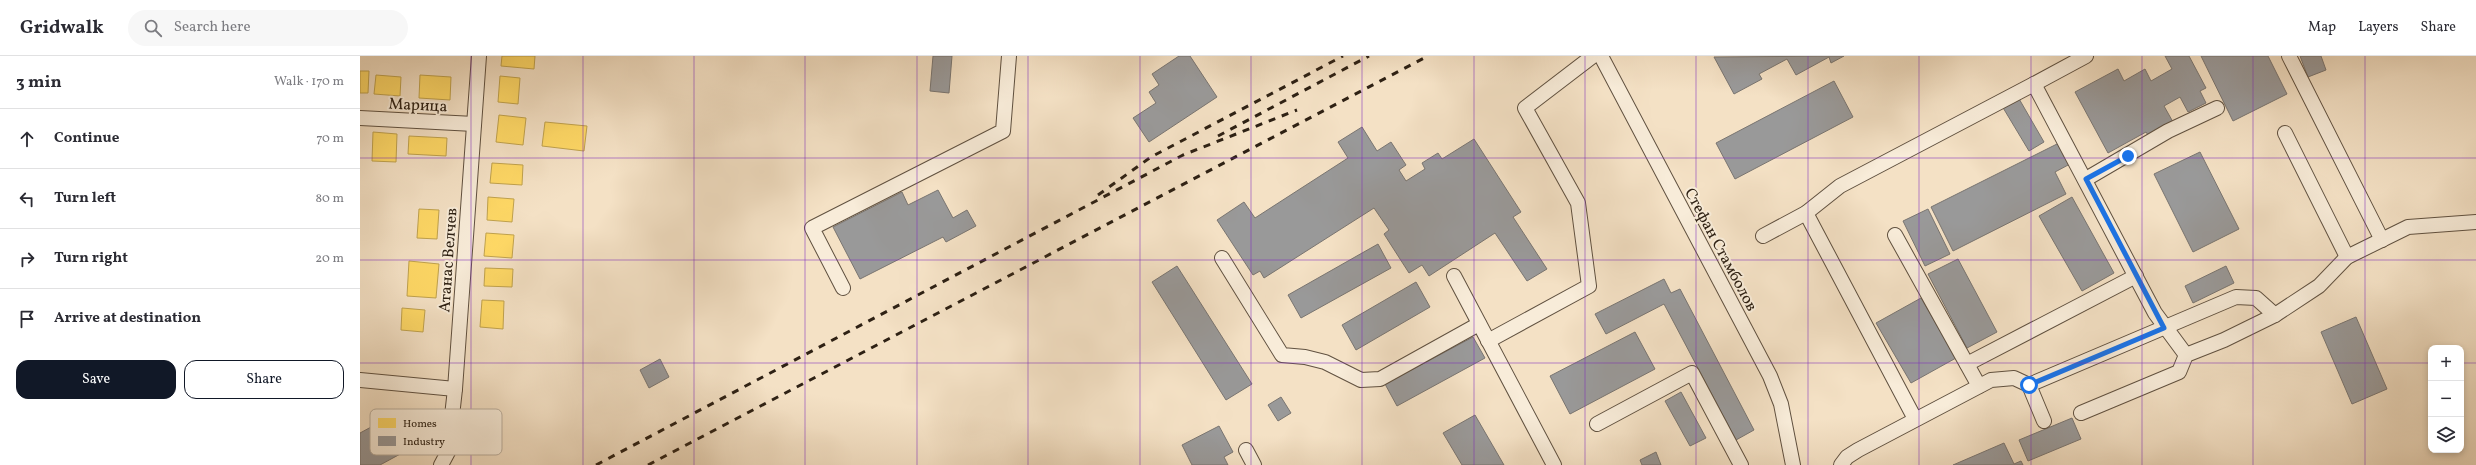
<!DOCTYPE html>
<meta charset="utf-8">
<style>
:root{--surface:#fff;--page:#f7f7f7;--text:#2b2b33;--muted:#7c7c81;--line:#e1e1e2;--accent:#111827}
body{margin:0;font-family:Vollkorn,serif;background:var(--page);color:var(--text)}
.controls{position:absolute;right:12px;bottom:12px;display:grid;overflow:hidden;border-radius:8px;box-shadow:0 2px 6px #0003}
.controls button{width:36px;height:36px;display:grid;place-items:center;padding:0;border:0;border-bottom:1px solid var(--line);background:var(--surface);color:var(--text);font:20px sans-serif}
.stop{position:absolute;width:12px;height:12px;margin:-9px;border:3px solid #1a73e8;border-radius:50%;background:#fff}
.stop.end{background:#1a73e8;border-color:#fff;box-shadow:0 1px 4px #0008}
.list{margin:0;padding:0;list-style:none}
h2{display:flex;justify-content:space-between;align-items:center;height:52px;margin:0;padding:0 16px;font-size:17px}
h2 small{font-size:13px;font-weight:400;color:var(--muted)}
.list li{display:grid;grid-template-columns:26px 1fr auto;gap:12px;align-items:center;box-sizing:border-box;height:60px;padding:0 16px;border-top:1px solid var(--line)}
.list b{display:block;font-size:15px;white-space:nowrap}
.list em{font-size:13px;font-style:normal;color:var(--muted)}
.actions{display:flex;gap:8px;padding:12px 16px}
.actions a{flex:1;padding:9px 0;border:1px solid var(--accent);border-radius:12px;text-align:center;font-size:14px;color:var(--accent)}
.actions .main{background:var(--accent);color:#fff}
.icon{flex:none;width:22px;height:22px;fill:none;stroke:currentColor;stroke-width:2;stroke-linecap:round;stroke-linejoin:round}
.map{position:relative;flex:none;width:2116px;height:409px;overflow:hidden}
header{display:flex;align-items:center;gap:24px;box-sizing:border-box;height:56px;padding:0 20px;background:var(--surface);border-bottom:1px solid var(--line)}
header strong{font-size:19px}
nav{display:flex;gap:22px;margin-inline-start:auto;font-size:14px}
.search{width:280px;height:36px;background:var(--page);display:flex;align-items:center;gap:10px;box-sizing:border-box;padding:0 14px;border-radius:22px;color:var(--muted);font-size:15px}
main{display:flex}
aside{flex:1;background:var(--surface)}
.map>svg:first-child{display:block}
.homes{fill:#ffd966;stroke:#c0a24d}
.industry{fill:#999;stroke:#797571}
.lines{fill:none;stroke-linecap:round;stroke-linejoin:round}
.minor-casing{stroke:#605140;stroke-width:16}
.minor{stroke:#f8ecd9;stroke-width:14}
.rail{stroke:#2e2114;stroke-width:3;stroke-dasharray:7 7;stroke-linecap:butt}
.route{stroke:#1a73e8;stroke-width:5}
.grid{fill:none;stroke:#7b2cbf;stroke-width:1;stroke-opacity:0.55}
.labels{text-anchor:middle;stroke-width:4;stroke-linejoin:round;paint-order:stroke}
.street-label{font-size:16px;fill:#2e2114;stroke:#f8ecd9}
.key{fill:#f8ecd9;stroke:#bbaf9e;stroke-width:1}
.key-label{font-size:11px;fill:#2e2114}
</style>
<header>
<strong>Gridwalk</strong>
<div class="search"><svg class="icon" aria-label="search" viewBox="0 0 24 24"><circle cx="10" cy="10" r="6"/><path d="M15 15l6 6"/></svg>Search here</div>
<nav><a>Map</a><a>Layers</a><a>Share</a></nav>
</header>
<main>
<aside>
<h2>3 min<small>Walk · 170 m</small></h2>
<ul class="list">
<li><svg class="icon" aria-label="ahead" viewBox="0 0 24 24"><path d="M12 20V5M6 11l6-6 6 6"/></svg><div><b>Continue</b></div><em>70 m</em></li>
<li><svg class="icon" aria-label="left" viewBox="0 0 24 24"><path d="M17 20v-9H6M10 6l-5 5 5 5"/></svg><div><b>Turn left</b></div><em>80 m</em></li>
<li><svg class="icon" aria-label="right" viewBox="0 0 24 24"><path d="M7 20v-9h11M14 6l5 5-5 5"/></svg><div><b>Turn right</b></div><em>20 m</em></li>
<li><svg class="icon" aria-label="arrive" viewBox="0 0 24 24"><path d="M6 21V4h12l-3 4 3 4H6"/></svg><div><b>Arrive at destination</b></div></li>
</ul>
<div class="actions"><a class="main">Save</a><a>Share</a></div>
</aside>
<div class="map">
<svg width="2116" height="409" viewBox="0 0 2116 409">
<rect width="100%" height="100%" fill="#f4e1c5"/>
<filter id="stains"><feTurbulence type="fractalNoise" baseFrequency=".005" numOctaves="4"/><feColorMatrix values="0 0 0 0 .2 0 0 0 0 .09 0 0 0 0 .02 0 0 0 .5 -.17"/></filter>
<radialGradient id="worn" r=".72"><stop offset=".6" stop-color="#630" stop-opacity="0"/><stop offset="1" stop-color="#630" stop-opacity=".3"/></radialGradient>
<!-- homes -->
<g class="homes">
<polygon points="142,0 175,0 174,13 141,10"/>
<polygon points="0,15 9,15 8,37 0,37"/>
<polygon points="16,19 41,21 40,40 14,38"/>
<polygon points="60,19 91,21 90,44 59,42"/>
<polygon points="140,20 160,22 158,48 138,46"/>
<polygon points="139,59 166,62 163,89 136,86"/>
<polygon points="185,66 227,70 224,95 182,90"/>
<polygon points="13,76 37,78 36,106 12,105"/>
<polygon points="49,80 87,82 86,100 48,98"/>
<polygon points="132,107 163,109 162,129 130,127"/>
<polygon points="128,141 154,143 152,166 127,164"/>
<polygon points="59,153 79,154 77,183 57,182"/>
<polygon points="126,177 154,179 152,202 124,200"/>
<polygon points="49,205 79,208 76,242 47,240"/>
<polygon points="125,212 153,213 152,231 124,230"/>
<polygon points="122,244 144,245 143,273 120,271"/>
<polygon points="42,252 65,254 63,276 41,274"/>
</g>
<!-- industry -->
<g class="industry">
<polygon points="573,0 592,0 589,37 570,35"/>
<polygon points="819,0 830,0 857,41 789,86 773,62 796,47 789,36 799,29 792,18"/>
<polygon points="1484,0 1471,7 1469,1 1436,19 1427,3 1399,18 1402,23 1374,38 1354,1"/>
<polygon points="1805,0 1829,0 1846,32 1840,35 1846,47 1828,56 1820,41 1804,50 1813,66 1788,79 1786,76 1748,97 1715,36 1758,13 1764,25 1785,13 1791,25 1812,13"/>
<polygon points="1841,0 1908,0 1927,38 1873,65"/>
<polygon points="1940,0 1961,0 1966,14 1948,21"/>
<polygon points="1474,25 1493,61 1375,123 1356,87"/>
<polygon points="1658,41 1684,86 1669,95 1642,50"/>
<polygon points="1002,71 1017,95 1031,86 1046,109 1039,114 1046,125 1065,113 1062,107 1078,97 1082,103 1114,83 1161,156 1153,161 1187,213 1167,225 1135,177 1069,220 1062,209 1049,217 1024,178 1029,174 1014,152 904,222 900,215 893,219 857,164 884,146 895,162 988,102 978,86"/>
<polygon points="1699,87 1710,108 1695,116 1706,138 1593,195 1571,151"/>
<polygon points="1840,96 1879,173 1833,196 1794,118"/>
<polygon points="578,134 593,162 607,154 616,170 586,186 583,181 500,223 473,171 542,136 548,149"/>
<polygon points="1712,141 1754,217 1722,235 1679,160"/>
<polygon points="1568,153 1590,198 1565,210 1543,165"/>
<polygon points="1018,188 1031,212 941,262 928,239"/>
<polygon points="1598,203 1637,276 1607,292 1568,218"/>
<polygon points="817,210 892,328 866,344 792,226"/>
<polygon points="1866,210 1874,227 1833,247 1825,230"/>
<polygon points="1304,223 1311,237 1320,233 1394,374 1376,384 1304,248 1246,278 1235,258"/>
<polygon points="1056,226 1070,251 996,294 982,269"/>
<polygon points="1561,242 1596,302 1551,327 1516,267"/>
<polygon points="1996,261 2027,333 1992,348 1961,276"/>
<polygon points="1275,276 1295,313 1210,358 1190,320"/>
<polygon points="1113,281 1125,302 1037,350 1025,328"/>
<polygon points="300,303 309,321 289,332 280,314"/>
<polygon points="1321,336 1346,382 1330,390 1305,345"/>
<polygon points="921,341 931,357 918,365 908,349"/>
<polygon points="37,357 55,390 20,409 0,409 0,377"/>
<polygon points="1115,359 1144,409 1102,409 1083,377"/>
<polygon points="1712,362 1721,383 1668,405 1659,384"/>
<polygon points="859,370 873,396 864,401 868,409 832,409 822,389"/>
<polygon points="1644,387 1654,408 1661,405 1663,409 1593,409"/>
<polygon points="1296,396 1301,409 1282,409 1280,404"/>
</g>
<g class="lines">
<!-- minor casing -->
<g class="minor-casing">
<g id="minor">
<polyline points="1241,0 1410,320 1421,348 1433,409"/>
<polyline points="1929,0 2022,184"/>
<polyline points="1674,28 1726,0"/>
<polyline points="0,62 114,68"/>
<polyline points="1925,77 1987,201"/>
<polyline points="1726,123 1808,75 1857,52"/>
<polyline points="1446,157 1555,363"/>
<polyline points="1535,179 1619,330"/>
<polyline points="1403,180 1446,157 1480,130 1674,28 1795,257 1826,299"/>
<polyline points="862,202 922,299 945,301 965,306 1001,324 1020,323 1119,268"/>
<polyline points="1094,220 1194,409"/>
<polyline points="483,232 452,172 643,75 649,0"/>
<polyline points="1128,285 1229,230 1218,147 1165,52 1233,0"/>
<polyline points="1607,308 1776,220"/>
<polyline points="0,324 95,333"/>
<polyline points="1669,329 1684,365"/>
<polyline points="1721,357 1819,316 1826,299 1864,284 1915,259 1959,230 1987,201 2048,171 2116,166"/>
<polyline points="1237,368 1332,317 1381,409"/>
<polyline points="886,394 894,409"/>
<polyline points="81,409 88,396 95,333 119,0"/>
<polyline points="1481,409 1487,401 1498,394 1631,324 1654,322 1669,329 1876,241 1896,242 1915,259"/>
</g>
</g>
<!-- minor -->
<use href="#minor" class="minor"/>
<!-- rail -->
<g class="rail">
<polyline points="858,80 1009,0"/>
<polyline points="738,139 791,101 983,0"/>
<polyline points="236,409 823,99 937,54"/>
<polyline points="288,409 1068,0"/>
</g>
</g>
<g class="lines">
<!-- route -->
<polyline class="route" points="1669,329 1804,272 1726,123 1768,100"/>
</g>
<!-- grid -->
<path class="grid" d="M111,0V409M223,0V409M334,0V409M445,0V409M557,0V409M668,0V409M780,0V409M891,0V409M1002,0V409M1114,0V409M1225,0V409M1336,0V409M1448,0V409M1559,0V409M1671,0V409M1782,0V409M1893,0V409M2005,0V409M0,102H2116M0,204H2116M0,307H2071M2101,307H2116"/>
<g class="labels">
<!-- street labels -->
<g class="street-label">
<text transform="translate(58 48) rotate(3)" y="6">Марица</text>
<text transform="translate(1362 193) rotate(62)" y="6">Стефан Стамболов</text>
<text transform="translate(87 204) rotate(-86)" y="6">Атанас Велчев</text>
</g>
</g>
<!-- legend -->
<rect x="10" y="353" width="132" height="46" rx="6" class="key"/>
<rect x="18" y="362" width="18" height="10" fill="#ffd966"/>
<rect x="18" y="380" width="18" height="10" fill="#999"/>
<g class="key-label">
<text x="43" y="371">Homes</text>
<text x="43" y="389">Industry</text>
</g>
<rect width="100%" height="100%" filter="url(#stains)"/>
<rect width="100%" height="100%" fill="url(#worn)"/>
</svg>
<div class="controls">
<button>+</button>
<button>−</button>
<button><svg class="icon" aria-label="layers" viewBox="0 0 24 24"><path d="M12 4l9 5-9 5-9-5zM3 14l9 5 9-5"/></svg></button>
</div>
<div class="stop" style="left:1669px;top:329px"></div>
<div class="stop end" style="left:1768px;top:100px"></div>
</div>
</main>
